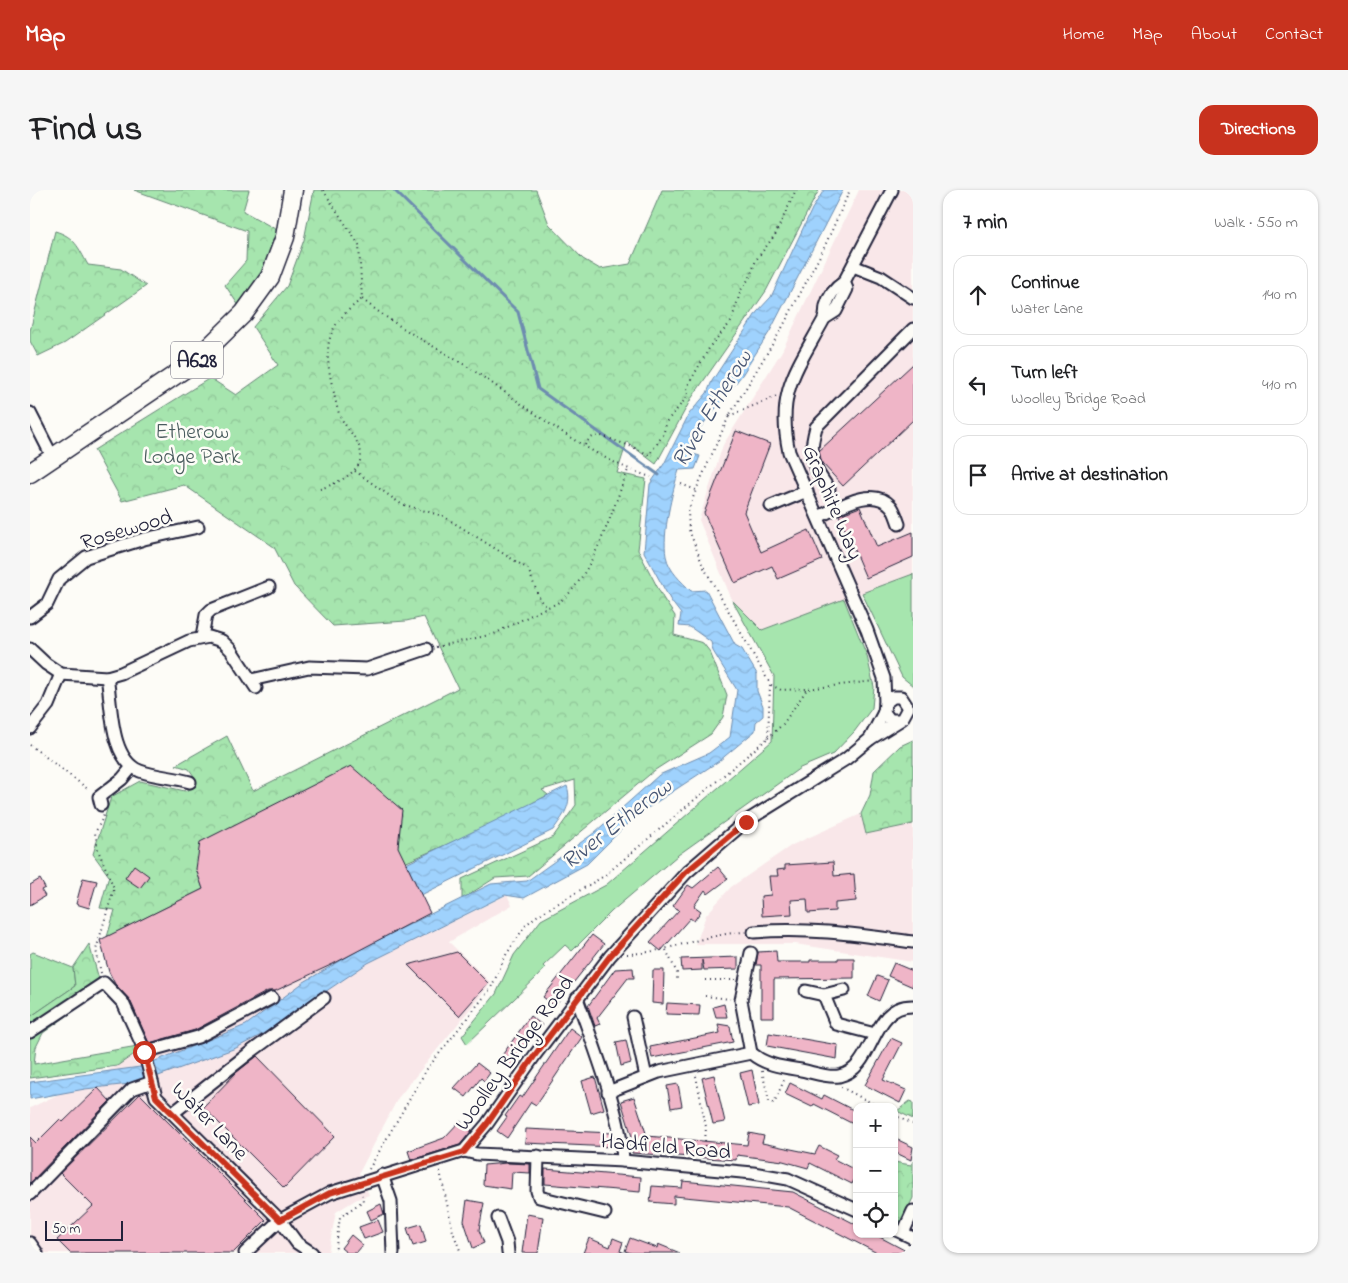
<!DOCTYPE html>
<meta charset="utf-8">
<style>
:root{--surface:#fff;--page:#f6f6f6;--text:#202124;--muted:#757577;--line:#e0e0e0;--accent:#c8321e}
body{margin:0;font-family:"Indie Flower",sans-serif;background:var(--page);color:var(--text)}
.controls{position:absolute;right:15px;bottom:15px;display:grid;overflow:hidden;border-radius:10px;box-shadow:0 1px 4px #0004}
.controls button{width:45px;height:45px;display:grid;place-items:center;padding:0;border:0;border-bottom:1px solid var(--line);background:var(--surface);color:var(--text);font:25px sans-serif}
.scale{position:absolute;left:15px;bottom:12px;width:78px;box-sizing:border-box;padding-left:5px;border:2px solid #22223b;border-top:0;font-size:14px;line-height:18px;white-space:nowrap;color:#22223b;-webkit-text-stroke:4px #fdfcf7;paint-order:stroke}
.stop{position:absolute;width:15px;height:15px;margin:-11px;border:4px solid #c8321e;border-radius:50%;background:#fff}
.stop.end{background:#c8321e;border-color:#fff;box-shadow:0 1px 5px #0008}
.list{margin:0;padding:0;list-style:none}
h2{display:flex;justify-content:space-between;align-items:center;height:65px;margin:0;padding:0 20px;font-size:21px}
h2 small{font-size:16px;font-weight:400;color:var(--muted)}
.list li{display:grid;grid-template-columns:32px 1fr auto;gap:15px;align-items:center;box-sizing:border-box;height:80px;margin:0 10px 10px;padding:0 10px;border:1px solid var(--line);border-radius:15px}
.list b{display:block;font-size:19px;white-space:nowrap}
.list p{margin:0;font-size:16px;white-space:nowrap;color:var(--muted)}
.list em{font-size:16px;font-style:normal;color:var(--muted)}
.icon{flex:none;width:28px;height:28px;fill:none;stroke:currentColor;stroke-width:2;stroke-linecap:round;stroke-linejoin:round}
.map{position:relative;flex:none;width:883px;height:1063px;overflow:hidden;border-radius:15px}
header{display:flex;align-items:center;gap:30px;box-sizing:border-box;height:70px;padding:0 25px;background:var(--accent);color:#fff}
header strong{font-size:24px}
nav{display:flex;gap:28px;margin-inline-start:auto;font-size:18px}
.intro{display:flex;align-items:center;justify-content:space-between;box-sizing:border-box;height:120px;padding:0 30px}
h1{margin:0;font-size:35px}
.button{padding:12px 22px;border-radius:15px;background:var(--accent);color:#fff;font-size:18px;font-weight:700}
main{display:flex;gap:30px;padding:0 30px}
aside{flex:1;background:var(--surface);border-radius:15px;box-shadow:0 1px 4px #0004}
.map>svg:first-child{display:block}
.built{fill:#f9e7e9}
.grass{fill:#a6e5ae;stroke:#648474}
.forest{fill:url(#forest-crowns);stroke:#648474}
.water{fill:url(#water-waves);stroke:#6d8caf}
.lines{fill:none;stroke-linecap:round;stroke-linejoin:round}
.stream{stroke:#6d8caf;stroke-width:3}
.building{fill:#efb5c7;stroke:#22223b}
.minor-casing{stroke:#22223b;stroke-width:15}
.highway-casing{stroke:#22223b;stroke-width:21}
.path{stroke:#22223b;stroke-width:2;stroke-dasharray:1 4;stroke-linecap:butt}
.minor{stroke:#fdfcf7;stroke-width:11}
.highway{stroke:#fdfcf7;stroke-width:18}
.route{stroke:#c8321e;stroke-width:6}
.labels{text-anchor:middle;stroke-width:5;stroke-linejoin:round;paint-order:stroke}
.shield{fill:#fdfcf7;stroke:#646373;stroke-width:1}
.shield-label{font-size:21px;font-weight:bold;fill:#22223b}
.park-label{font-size:22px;fill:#4a5c5e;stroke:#fdfcf7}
.street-label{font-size:22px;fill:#22223b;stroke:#fdfcf7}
.water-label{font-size:24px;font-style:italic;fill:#485775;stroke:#fdfcf7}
</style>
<header>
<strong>Map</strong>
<nav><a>Home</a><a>Map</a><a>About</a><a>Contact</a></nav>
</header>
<div class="intro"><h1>Find us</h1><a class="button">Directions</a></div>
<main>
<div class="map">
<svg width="883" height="1063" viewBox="0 0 883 1063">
<defs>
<pattern id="forest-crowns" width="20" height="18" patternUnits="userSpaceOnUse" patternTransform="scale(1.25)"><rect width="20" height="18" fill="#a6e5ae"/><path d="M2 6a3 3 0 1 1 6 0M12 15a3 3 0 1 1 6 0" fill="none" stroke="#8fc497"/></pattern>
<pattern id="water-waves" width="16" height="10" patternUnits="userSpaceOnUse" patternTransform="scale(1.25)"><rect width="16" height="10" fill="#9fd2fd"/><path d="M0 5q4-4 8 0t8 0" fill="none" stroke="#89b4da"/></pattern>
</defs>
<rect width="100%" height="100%" fill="#fdfcf7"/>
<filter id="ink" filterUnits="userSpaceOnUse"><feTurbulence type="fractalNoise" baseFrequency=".02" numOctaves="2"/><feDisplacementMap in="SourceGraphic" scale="10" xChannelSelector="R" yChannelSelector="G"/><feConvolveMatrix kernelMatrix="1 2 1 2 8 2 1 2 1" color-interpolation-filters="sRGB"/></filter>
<g filter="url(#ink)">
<!-- built -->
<g class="built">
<polygon points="829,0 883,0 883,384 732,440 702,410 669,330 693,255 752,161"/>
<polygon points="831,624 836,644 883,634 883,772 765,754 666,754 676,725 701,697 762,655"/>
<polygon points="368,657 400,723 387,729 395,745 477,705 482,715 419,752 461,793 368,908 329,983 339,1005 327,1009 306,1022 298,1063 0,1063 0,918 87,876 119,854 79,782 70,750 173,699 166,679"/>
</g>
<!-- grass -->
<g class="grass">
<polygon points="883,384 883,496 872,487 832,403"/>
<polygon points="814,409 837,466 844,497 842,518 824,542 803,564 770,578 648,665 582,721 542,761 535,755 513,776 515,778 507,787 437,854 432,846 466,804 484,765 511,730 576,695 742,551 744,486 702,410 732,440"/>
<polygon points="3,762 43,778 45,796 0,827 0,764"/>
</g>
<!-- forest -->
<g class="forest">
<polygon points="104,0 219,0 213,21 247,40 232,82 209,116 195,95 216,71 217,41"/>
<polygon points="284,0 506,0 519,34 553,69 570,79 600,74 632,0 789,0 736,101 661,209 626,274 597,252 587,283 616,289 608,360 633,408 645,426 644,445 673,453 680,462 697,505 693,527 681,544 625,580 498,686 465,688 432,709 432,689 523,647 546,615 545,590 512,600 518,605 463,634 363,678 166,679 173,699 77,747 85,720 70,718 79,686 63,664 81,607 110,591 155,601 163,598 166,589 159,579 146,575 197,546 223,601 428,498 394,427 376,431 303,436 264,396 244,357 154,295 92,311 64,260 180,188 206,205 248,175 223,137 257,96 274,50"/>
<path d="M25,41C45,47 48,57 58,75L91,79L116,96L35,153L8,166L0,151V141Z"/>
<polygon points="883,550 883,634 836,644 831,624 840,605 844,581 870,556"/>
<polygon points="59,754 69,789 61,809 13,843 6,857 4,874 119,854 87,876 0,888 0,827 45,796 43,778"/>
<polygon points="880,911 883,912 883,929 867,921"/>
<polygon points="883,971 883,1008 870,1035 864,1032 864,972 881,975"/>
</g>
<!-- water -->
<g class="water">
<path d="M794,0H813L740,141L712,185L670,238L660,263L670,266L665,279L649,280C642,303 632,343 636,366C639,381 651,391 661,401L676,400L705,455L712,459L727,484V501L733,516V526L726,532L725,541L689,571L604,627L557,674L494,708L475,705L338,773L231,845L206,858L109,893L55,899L0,909V892L110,877L216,835L274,792L334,757L461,694L497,691L564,643L629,585L679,563L700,547L707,500L683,461L681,452L660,437L649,436L651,424L641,411L614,362L620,294L634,274L659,224L677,203L682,191L727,122L741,107L782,19Z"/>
<path d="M537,596C543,615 533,626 523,640L391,705L376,674Z"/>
</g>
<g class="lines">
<!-- stream -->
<polyline class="stream" points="364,0 488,122 508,199 629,285"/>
</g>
<!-- building -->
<g class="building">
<polygon points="883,174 883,230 813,296 792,273 789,261"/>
<polygon points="706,241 740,254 714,322 731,362 779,340 792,370 748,389 742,376 705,393 674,323"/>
<polygon points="830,317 847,357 883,342 883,367 836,388 809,325"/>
<polygon points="321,576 372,620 368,657 400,723 303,774 245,801 238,801 165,840 119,853 100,810 85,794 79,782 70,750 173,699 166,679 170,652"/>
<polygon points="803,672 804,686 824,684 826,711 805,713 805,721 778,723 777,709 761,710 762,724 732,726 731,706 741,705 739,686 748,686 747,680 755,679 755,675"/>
<polygon points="104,675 119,686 110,698 95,688"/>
<polygon points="688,677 698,689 678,704 675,700 664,716 671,721 664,731 660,728 631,761 620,752 649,720 643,716 658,695 663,698"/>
<polygon points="53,688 67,691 59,718 46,714"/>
<polygon points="10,689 15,698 11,700 15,706 0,715 0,695"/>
<polygon points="562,745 574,754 525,816 513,807"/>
<polygon points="746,761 747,772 780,772 780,770 808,770 808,768 824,768 824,788 744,789 744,827 731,827 731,775 726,775 728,762"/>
<polygon points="427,762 458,793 429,826 378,775"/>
<polygon points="708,767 708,779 674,780 672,770 672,780 652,781 651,769"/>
<polygon points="864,773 883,781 883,797 858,786"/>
<polygon points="603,778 604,788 598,788 567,828 570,834 565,836 558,816 585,779"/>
<polygon points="623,780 634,780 633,814 622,813"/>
<polygon points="847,786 858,790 849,811 838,806"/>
<polygon points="637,813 670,815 669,825 636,824"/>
<polygon points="694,814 697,827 686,827 683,817"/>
<polygon points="500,826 512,835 480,879 468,871"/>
<polygon points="688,834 700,836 703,852 622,868 620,857 690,843"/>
<polygon points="540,838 552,847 506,915 501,912 477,948 467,941 477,927 475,926 489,906 492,908"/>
<polygon points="739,843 808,855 807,869 737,856"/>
<polygon points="861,848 872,853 853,890 876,900 870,913 835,895"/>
<polygon points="596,850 601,873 591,876 586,852"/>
<polygon points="227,866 305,946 254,998 173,917 207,882"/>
<polygon points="447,873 460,883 454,891 451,888 436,907 424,898"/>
<polygon points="722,880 729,915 718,917 710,883"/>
<polygon points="684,885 695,932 683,934 672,888"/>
<polygon points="565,887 574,919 561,923 552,891"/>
<polygon points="760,893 792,909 794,905 827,922 827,936 784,914 782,917 755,904"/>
<polygon points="648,894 652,916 641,918 637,896"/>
<polygon points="68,898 80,911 0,993 0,947 6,953 30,929 33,932"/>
<polygon points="110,904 236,1030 203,1063 40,1063 27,1050 63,1016 30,983"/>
<polygon points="604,907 617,946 717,955 719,943 734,946 732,953 785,964 789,956 807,965 804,969 827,981 827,984 822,994 780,973 778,978 753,971 707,965 706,970 602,963 603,950 591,911"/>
<polygon points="430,931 442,940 430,955 381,970 378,961 414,948"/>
<polygon points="496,939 582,943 583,957 495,953"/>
<polygon points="864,948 883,957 881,970 864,962"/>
<polygon points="477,973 500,974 500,983 482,982 481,999 453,995 454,975"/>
<polygon points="515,979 611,987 610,1002 515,994"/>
<polygon points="653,991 763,1002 827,1035 827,1044 844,1044 880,1063 847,1063 758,1017 644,1006 644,1014 620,1012 622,996 652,998"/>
<polygon points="437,1010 454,1013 449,1040 454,1053 443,1058 434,1031"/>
<polygon points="351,1014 354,1024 341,1030 337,1021"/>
<polygon points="497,1024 513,1027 508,1063 492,1063"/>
<polygon points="348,1030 353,1042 334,1049 329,1037"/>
<polygon points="391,1034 396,1052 383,1056 377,1038"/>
<polygon points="321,1045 333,1055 326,1063 317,1063 311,1058"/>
<polygon points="559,1048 580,1057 583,1048 593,1052 590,1061 595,1063 553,1063"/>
<polygon points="600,1048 627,1058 628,1054 650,1063 601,1063 595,1061"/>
</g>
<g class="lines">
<!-- minor casing -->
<g class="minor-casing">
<g id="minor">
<polyline points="823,76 851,87 883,108"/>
<polyline points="795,128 806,121 817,99 814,92"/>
<polyline points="0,223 23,268"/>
<path d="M799,299C781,274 778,267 786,237L883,139"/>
<polyline points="741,316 777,301"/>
<path d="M788,327C808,318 842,295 861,316C865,321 867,329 869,334"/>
<polyline points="0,427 17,414 29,389 56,367 114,349 168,337"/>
<polyline points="172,447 176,425 181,420 239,397"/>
<polyline points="0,459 16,474 31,484 77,487 91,483 159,451 179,447 192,451 201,460 226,498"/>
<path d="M77,487C82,513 79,569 110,581C126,587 143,587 160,592"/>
<polyline points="221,490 279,477 337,479 396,459"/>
<path d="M855,513L854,488L837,440L759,262C746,203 766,180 793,131C796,126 795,122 796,116C799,105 805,98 814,92L862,0"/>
<polyline points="0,538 18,515 31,484"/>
<polyline points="840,549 854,522"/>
<polyline points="71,615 69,607 92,589 102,577"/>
<path d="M724,742C777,737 830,745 883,752"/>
<polyline points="776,801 794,805 814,800"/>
<polyline points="794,805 806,834 845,844"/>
<path d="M547,808C563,855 591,923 593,971"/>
<polyline points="603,827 616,887"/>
<polyline points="0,842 74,793 93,813 113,857 126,907 250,1030 267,1053 282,1063"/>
<polyline points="114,862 168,847 242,808"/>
<polyline points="721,863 711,810 721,763"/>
<path d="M578,902L629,882L721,863C735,875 752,877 771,880C782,882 797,888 809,886C846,879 839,815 883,816"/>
<polyline points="143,923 222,861 294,808"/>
<polyline points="434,961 447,964 593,971 723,983 758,989 827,1020"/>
<polyline points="508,966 507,1001 509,1007 575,1023"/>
<polyline points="352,985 361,1011 363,1063"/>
<polyline points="0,1004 102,899 122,892"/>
<polyline points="468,1028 477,1052 478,1063"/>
<polyline points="864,1039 883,1048"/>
<polyline points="873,1043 883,1021"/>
<polyline points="0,1053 7,1063"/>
<polyline points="215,1063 250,1030 300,1003 434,961 457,934 505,865 580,766 657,682 715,632 816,569 840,549 872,529 878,518 871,507 863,507 855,513 854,522 860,530 869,530"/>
</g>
</g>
<!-- highway casing -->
<g class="highway-casing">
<polyline id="highway" points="0,283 163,173 214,123 240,87 255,47 263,0"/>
</g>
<!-- path -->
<g class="path">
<path d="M293,0L329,55L332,109C365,136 402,155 438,177C495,214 556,267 621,287"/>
<polyline points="699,226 747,206"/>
<path d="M555,255C564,239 576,248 589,252C600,256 609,259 619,265L633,245L637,231L658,206L657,197L681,155L701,132L711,100L720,87L726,70L745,45L766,0"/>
<path d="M325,281L371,314L413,326L498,379L510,410L517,417C557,409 584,314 598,280"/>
<polyline points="651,294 666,300 699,226 751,140 793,60 820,0"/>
<path d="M290,299C308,293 341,279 328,254C323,244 316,237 311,228C306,218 305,205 302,195C293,154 297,135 332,109"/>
<polyline points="406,457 464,444 517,417"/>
<polyline points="741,495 751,500 777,499"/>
<polyline points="738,548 753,534 777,499 844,491"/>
<polyline points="0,555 59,600"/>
<polyline points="636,760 647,783 647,790"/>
<path d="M597,764C637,763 674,744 715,742"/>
<polyline points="71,783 66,760 84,698 68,660 65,643 74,625"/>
<polyline points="675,790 706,790"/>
<polyline points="675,806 700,809"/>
<polyline points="732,881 739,911 744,913 755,888"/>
<polyline points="666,886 676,937 674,968"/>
<polyline points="811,897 849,917"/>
<polyline points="864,925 883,934"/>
<polyline points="339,979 397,879 461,798 476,765 495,736 505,727 574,686 738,548 740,494 673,376 659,340 658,321 666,300"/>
<polyline points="410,981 423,1042 431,1063"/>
<polyline points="305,1063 310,1027 333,1011 332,1005"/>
</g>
<!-- minor -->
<use href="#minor" class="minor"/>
<!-- highway -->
<use href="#highway" class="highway"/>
</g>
</g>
<g class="lines" filter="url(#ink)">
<!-- route -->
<polyline class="route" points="114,862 126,907 250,1030 300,1003 434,962 457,934 505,865 580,766 656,682 716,632"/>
</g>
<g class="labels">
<!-- shield labels -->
<rect class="shield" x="141" y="151.5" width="52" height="37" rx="4"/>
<g class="shield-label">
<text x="167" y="177">A628</text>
</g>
<!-- park labels -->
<g class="park-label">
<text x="162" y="248">Etherow<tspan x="162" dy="25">Lodge Park</tspan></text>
</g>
<!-- street labels -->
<g class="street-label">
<text transform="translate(804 312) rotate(67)" y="8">Graphite Way</text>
<text transform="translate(96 338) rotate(-17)" y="8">Rosewood</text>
<text transform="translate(483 862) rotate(-54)" y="8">Woolley Bridge Road</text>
<text transform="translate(181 930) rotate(46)" y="8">Water Lane</text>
<text transform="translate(636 955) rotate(5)" y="8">Hadfield Road</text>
</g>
<!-- water labels -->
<g class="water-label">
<text transform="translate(681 218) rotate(-59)" y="8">River Etherow</text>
<text transform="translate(586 633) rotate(-38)" y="8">River Etherow</text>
</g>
</g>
</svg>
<div class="controls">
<button>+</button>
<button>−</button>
<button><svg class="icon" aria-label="locate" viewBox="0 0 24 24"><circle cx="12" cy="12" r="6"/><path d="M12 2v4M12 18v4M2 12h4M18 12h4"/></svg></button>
</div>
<div class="scale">50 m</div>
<div class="stop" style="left:114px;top:862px"></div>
<div class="stop end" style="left:716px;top:632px"></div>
</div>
<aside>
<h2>7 min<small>Walk · 550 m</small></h2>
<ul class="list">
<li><svg class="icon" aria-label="ahead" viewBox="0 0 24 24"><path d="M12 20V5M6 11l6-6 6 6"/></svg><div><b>Continue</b><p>Water Lane</p></div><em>140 m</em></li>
<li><svg class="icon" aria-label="left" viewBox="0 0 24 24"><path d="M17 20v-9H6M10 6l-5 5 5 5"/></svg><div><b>Turn left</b><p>Woolley Bridge Road</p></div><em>410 m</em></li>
<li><svg class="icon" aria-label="arrive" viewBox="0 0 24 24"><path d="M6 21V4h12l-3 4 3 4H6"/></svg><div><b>Arrive at destination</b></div></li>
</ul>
</aside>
</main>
